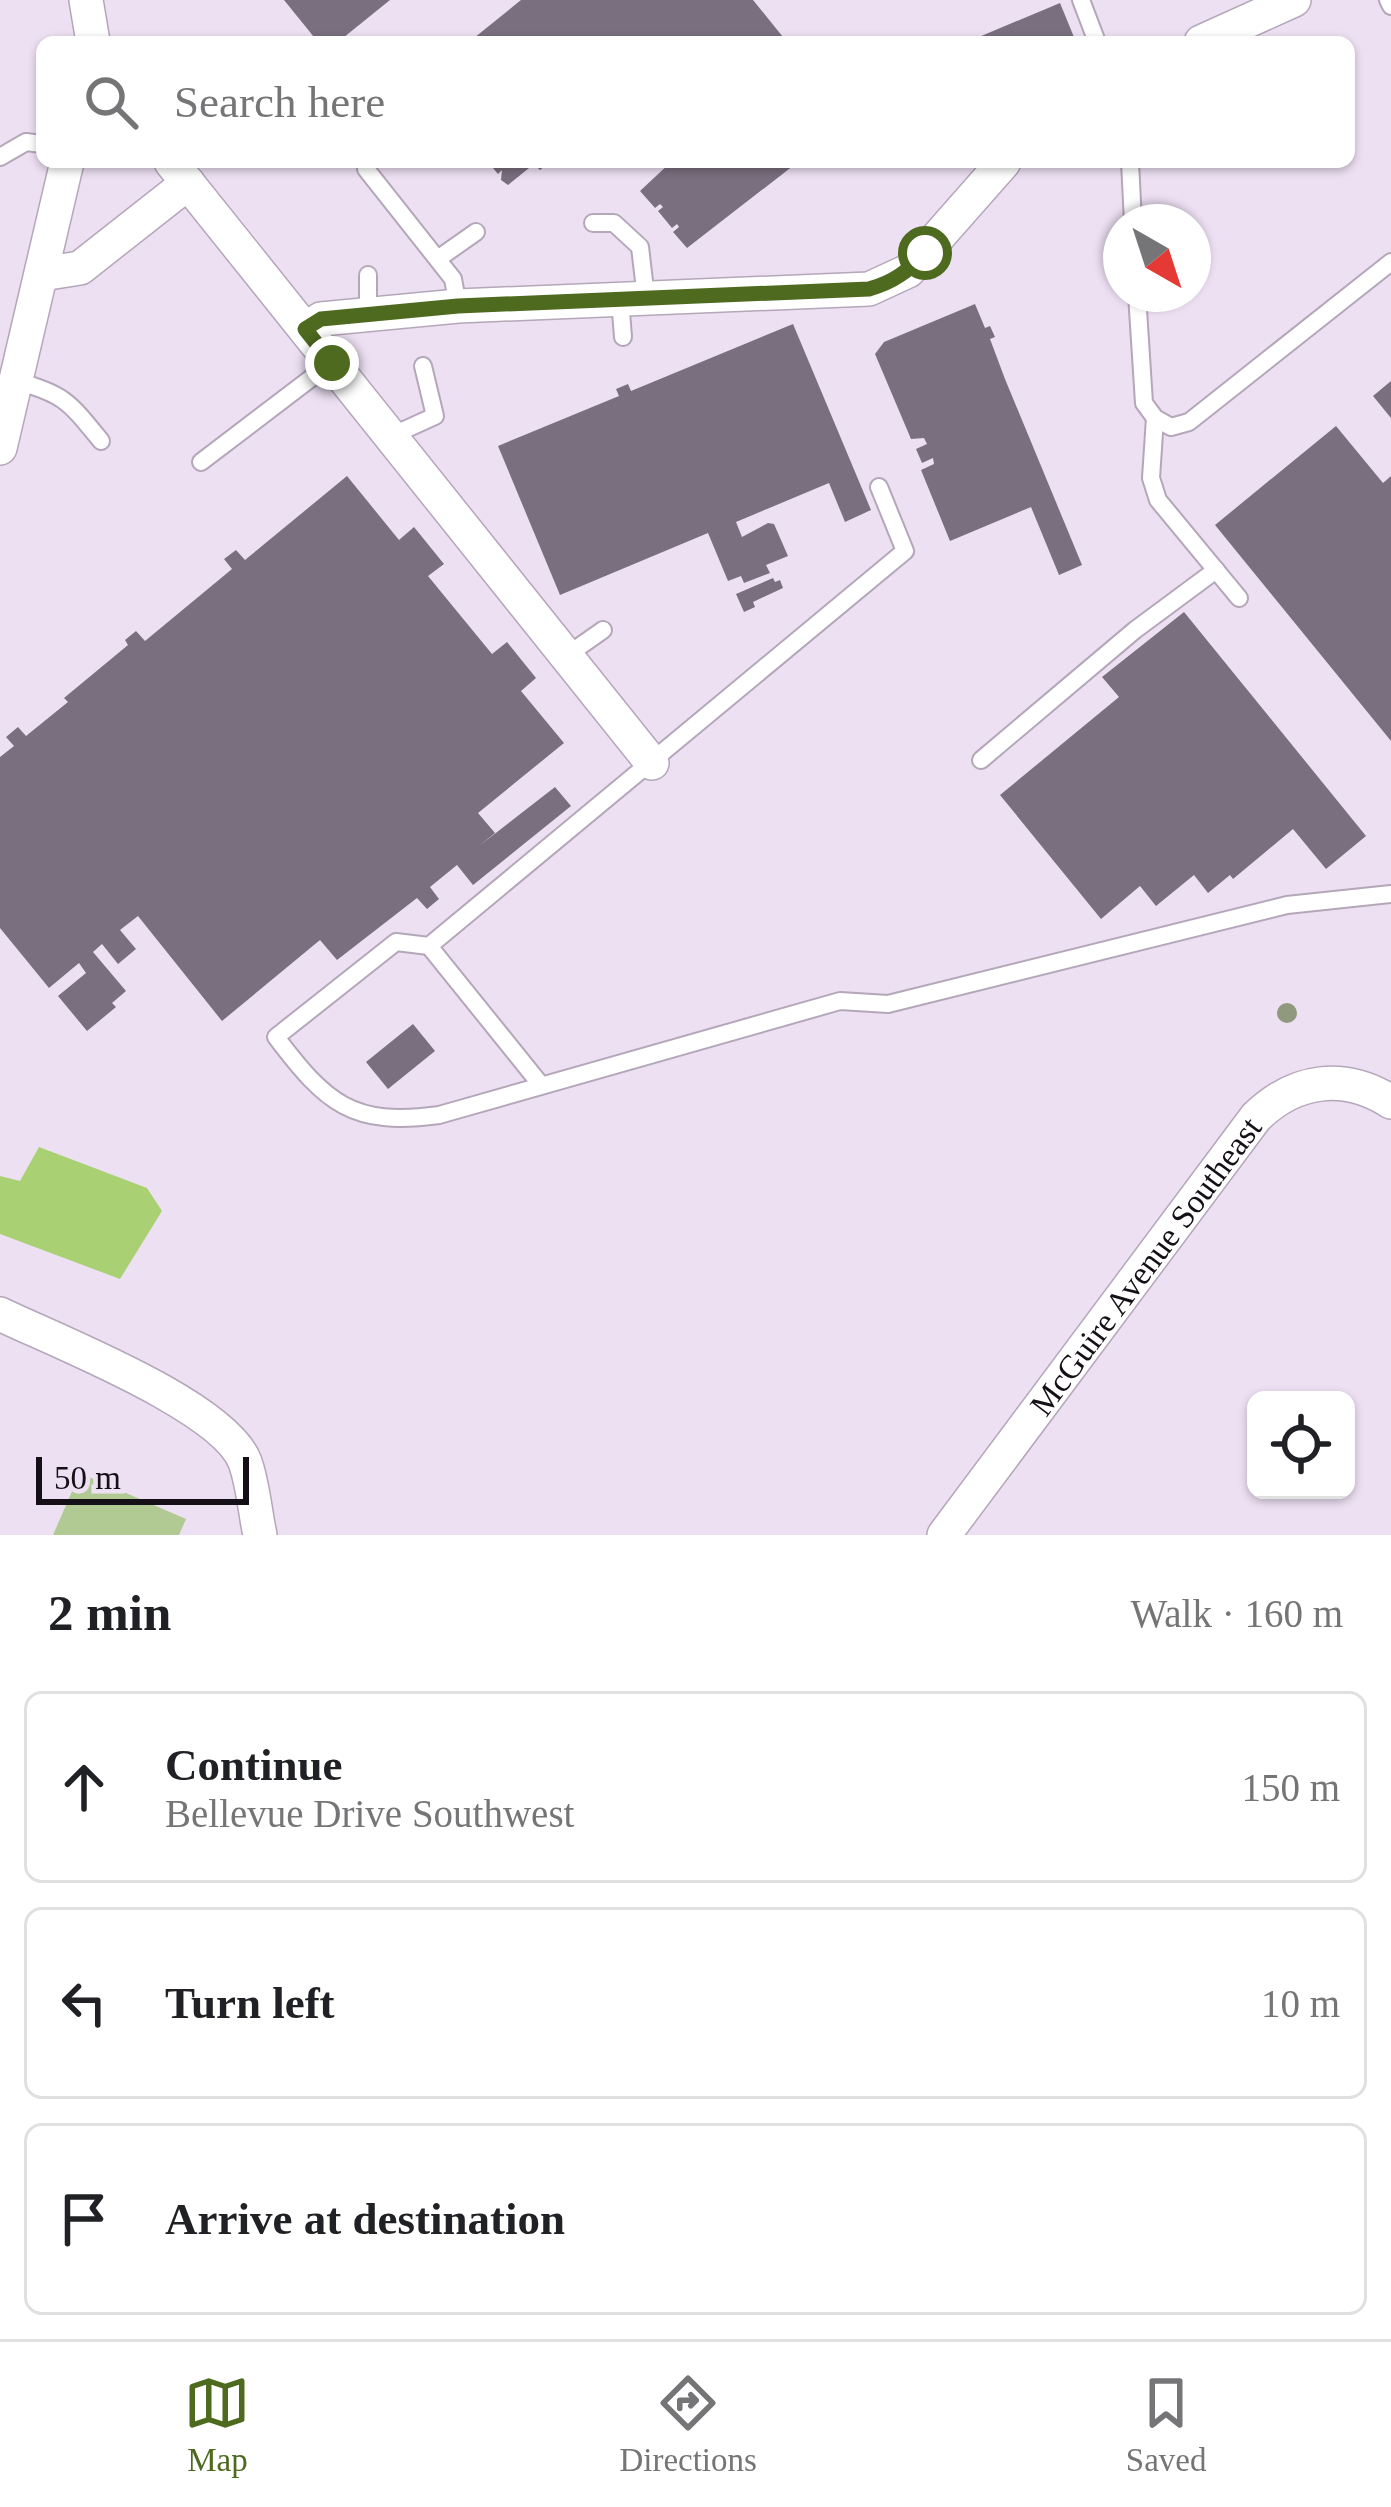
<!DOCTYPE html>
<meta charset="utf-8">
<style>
:root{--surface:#fff;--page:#f2f2f2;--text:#202124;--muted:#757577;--line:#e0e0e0;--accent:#4d6a1f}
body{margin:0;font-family:Georgia,serif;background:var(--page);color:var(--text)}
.controls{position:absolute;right:36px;bottom:36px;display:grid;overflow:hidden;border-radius:18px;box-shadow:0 3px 9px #0004}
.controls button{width:108px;height:108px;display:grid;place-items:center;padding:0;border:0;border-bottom:3px solid var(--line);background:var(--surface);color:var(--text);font:60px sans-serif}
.compass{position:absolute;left:1103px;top:204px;width:108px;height:108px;border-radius:50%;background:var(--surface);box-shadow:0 3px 9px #0004;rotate:141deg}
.scale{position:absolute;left:36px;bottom:30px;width:213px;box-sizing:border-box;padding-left:12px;border:6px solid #151017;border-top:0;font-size:33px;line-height:42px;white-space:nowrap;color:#151017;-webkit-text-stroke:9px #ede0f3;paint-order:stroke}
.stop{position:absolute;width:36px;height:36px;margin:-27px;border:9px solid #4d6a1f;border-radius:50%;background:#fff}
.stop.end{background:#4d6a1f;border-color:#fff;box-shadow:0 3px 12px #0008}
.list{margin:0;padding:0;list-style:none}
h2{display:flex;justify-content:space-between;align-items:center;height:156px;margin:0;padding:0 48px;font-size:51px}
h2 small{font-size:39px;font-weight:400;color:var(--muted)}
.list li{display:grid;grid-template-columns:78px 1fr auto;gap:36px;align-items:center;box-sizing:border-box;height:192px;margin:0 24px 24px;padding:0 24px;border:3px solid var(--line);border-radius:18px}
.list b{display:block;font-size:45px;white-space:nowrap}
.list p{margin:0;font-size:39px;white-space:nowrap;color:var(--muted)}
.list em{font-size:39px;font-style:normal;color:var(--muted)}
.icon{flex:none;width:66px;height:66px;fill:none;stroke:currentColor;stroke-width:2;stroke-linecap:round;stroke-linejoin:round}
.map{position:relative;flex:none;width:1391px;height:1535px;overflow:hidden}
.search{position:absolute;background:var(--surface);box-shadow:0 3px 9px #0004;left:36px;right:36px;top:36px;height:132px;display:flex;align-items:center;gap:30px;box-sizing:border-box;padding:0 42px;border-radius:18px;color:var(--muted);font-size:45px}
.sheet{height:804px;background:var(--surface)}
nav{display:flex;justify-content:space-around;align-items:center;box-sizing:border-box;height:168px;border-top:3px solid var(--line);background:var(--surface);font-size:33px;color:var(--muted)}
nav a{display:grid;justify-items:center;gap:6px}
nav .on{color:var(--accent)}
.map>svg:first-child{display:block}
.green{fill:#b1ca93}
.water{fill:#a9d173}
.building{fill:#7a6f7f}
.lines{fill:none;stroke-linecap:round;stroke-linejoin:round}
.lane-casing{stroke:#b4a7b9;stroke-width:20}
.street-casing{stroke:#b4a7b9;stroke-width:36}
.lane{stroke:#fff;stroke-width:16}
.street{stroke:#fff;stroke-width:33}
.tree{fill:#90987d}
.route{stroke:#4d6a1f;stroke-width:15}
.labels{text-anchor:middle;stroke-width:9;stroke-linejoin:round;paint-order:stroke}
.street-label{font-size:33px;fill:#151017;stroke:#ede0f3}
</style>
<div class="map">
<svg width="1391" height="1535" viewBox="0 0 1391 1535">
<rect width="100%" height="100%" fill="#ede0f3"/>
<!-- green -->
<polygon class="green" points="80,1473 186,1519 179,1535 53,1535"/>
<!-- water -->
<polygon class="water" points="39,1147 147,1188 162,1211 120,1279 0,1234 0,1176 20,1181"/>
<!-- building -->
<g class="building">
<polygon points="284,0 390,0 338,42 318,42"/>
<polygon points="521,0 753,0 787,42 469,42"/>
<polygon points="1060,3 1076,42 967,42"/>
<polygon points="488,162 550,162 540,170 534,164 508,185 501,180 502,170 498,174"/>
<polygon points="671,162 798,162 687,248 673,232 679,227 677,224 672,228 658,211 663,207 660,204 655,208 640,191"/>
<polygon points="975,304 985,328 990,326 995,337 990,339 1005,379 1082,565 1059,575 1031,507 950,541 921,470 934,464 933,458 922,463 916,449 927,444 924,438 911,439 875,354 884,342"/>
<polygon points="793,324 871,510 845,522 829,483 736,522 742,537 768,523 774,524 788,556 766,565 770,573 744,583 741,576 728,581 708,533 560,595 498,446 619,396 616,389 628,384 631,391"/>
<polygon points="1391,381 1391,418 1373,396"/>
<polygon points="1336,426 1383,483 1391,476 1391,741 1215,525"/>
<polygon points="347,476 399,540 414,527 444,564 428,576 492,654 507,642 536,678 521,691 564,743 478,813 495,833 479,846 555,787 571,806 473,885 457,865 430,887 439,899 427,909 417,898 337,960 320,940 222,1021 138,916 120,930 136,949 118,964 102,944 93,952 126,991 112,1003 116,1007 87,1031 58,996 86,973 79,963 49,988 0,928 0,757 14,746 6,737 18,727 26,736 68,702 64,698 128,645 125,640 136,631 145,641 232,569 224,559 236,550 245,560"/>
<polygon points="773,578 775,582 780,580 783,588 753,602 755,607 744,612 736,594"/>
<polygon points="1184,612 1366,836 1326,869 1293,829 1233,879 1230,875 1208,893 1194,875 1156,906 1140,886 1101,919 1000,795 1119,697 1102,677"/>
<polygon points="413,1024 435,1051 388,1089 366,1062"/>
</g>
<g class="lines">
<!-- lane casing -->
<g class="lane-casing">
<g id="lane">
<polyline points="1081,0 1097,42"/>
<polyline points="1388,0 1391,6"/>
<polyline points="0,157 26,142 42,144"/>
<polyline points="1130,162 1133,222"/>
<polyline points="366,169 453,279 458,306"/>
<polyline points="593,223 614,223 640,247 646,298"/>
<polyline points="439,258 476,232"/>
<polyline points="368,275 368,315"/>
<polyline points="1137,294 1144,403 1155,418 1171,427 1189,422 1391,262"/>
<polyline points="620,299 623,337"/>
<path d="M16,381C65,394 70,403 101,441"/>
<polyline points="1155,418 1151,478 1158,500 1239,598"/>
<polyline points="391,436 435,416 423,366"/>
<polyline points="201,462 331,363"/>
<path d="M879,487L905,551L429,946L396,942L276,1037C326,1103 352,1127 439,1115L840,1001L888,1004L1287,905L1391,894"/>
<polyline points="566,656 603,630"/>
<polyline points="981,760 1135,630 1216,570"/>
<polyline points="429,946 541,1085"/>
</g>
</g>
<!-- street casing -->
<g class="street-casing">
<g id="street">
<polyline points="86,0 93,42"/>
<polyline points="1201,42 1294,0"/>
<polyline points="171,162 652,763"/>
<polyline points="42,274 80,268 188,183"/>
<polyline points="305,329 321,319 458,306 869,289 908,271 1004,162"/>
<polyline points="0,448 67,162"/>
<path d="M0,1314C56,1341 224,1406 245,1462C253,1484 255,1512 260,1535"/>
<path id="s1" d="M944,1535L1256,1117C1295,1079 1344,1072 1391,1102"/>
</g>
</g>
<!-- lane -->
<use href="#lane" class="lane"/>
<!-- street -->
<use href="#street" class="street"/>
</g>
<!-- trees -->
<circle class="tree" cx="1287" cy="1013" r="10"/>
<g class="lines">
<!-- route -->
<path class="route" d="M332,363L305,329L321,319L458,306L869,289C894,282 908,271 925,253"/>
</g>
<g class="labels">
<!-- street labels -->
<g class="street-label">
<text dy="12" stroke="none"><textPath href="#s1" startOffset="336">McGuire Avenue Southeast</textPath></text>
</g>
</g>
</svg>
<div class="controls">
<button><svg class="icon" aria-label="locate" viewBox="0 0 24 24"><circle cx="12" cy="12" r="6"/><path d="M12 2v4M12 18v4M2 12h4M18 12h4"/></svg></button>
</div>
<svg class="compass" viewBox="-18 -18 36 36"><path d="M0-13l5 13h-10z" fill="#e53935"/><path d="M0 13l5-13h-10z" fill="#757577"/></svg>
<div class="scale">50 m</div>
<div class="stop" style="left:925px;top:253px"></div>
<div class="stop end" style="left:332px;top:363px"></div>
<div class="search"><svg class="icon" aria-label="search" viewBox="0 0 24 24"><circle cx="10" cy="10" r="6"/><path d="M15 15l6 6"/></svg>Search here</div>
</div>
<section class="sheet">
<h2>2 min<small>Walk · 160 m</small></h2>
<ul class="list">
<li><svg class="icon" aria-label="ahead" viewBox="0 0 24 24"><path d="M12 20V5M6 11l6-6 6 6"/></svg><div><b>Continue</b><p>Bellevue Drive Southwest</p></div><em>150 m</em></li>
<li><svg class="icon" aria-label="left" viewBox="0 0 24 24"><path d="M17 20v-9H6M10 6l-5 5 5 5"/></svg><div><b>Turn left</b></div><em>10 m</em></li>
<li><svg class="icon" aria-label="arrive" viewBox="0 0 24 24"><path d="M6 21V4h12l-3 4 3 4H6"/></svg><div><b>Arrive at destination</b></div></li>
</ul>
</section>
<nav>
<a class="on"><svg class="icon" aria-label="map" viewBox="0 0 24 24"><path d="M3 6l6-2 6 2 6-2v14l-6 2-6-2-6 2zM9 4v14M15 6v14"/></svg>Map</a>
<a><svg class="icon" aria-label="directions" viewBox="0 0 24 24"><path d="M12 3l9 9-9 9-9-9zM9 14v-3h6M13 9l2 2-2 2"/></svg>Directions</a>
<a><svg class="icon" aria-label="saved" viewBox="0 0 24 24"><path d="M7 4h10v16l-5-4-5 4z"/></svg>Saved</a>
</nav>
